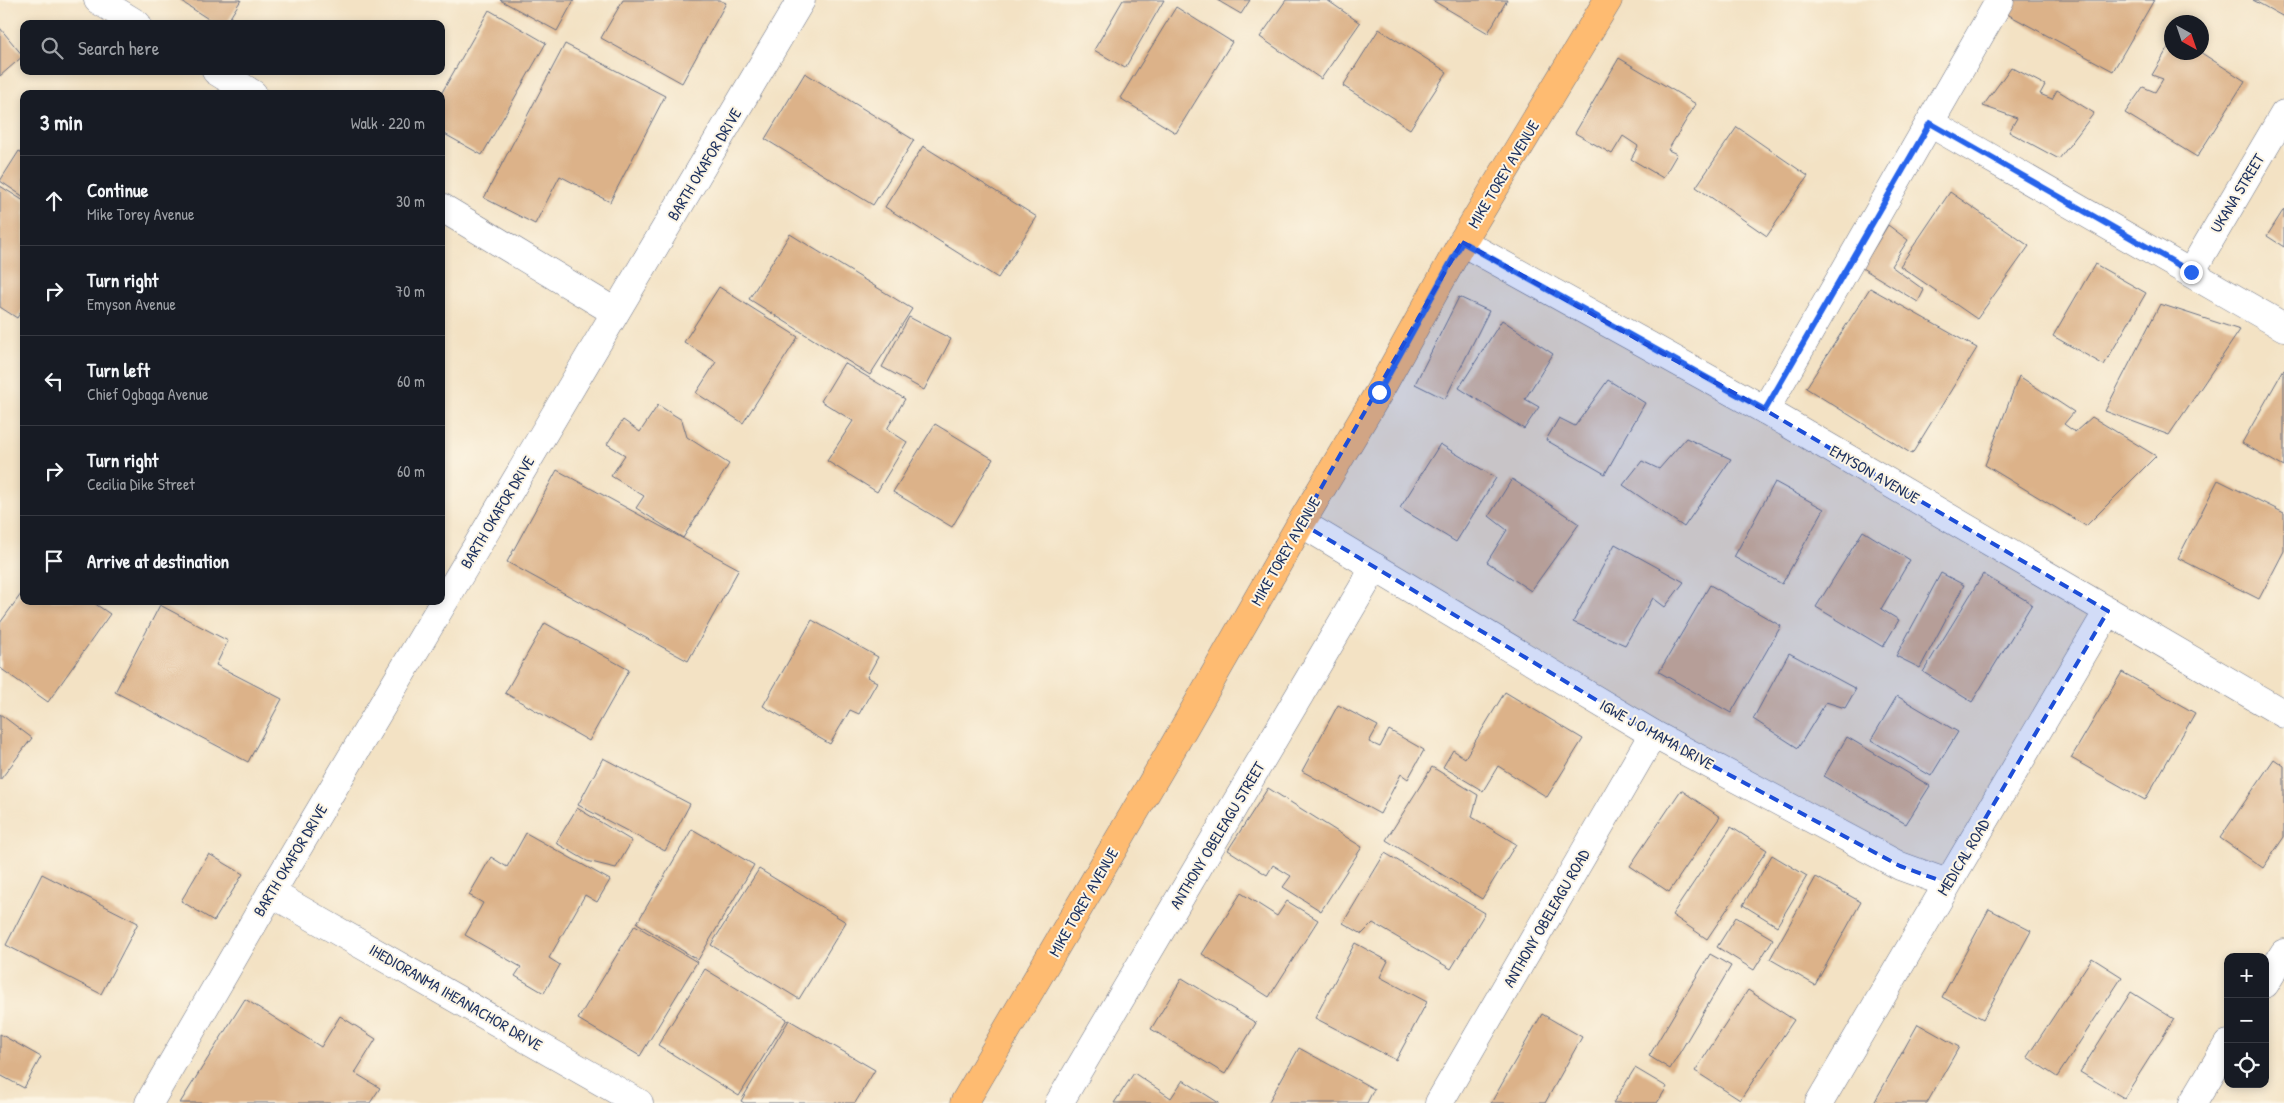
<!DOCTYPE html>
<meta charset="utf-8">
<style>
:root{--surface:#171b24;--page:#20242c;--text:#f1f3f6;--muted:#9ea1a6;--line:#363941}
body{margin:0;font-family:"Patrick Hand",sans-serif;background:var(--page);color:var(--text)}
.controls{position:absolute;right:15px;bottom:15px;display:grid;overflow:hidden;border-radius:10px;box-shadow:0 2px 8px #0003}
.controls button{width:45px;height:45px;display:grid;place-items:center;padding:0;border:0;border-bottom:1px solid var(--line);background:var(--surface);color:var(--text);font:25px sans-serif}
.compass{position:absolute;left:2164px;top:15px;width:45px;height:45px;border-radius:50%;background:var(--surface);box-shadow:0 2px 8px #0003;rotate:140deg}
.stop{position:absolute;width:15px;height:15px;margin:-11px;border:4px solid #2563eb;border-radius:50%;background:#fff}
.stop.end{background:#2563eb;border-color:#fff;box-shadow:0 1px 5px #0008}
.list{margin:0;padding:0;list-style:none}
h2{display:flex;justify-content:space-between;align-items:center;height:65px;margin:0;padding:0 20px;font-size:21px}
h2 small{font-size:16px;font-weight:400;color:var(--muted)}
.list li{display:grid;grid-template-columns:32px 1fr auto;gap:15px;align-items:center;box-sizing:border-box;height:90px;padding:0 20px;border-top:1px solid var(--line)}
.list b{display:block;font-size:19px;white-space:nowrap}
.list p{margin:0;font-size:16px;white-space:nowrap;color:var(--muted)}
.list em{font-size:16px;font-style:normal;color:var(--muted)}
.icon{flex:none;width:28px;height:28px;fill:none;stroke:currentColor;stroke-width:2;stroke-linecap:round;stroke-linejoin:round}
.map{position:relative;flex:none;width:2284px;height:1103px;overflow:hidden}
.search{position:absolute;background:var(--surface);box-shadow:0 2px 8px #0003;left:20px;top:20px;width:425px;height:55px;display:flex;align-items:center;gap:12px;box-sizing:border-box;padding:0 18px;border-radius:10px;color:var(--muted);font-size:19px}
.panel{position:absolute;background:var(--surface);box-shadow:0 2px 8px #0003;left:20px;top:90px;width:425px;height:515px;border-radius:10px}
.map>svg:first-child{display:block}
.building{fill:#dcb289}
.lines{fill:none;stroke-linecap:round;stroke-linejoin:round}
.minor-casing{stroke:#676e82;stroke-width:29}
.major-casing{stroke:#676e82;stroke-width:29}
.minor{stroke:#fff;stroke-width:28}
.major{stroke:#febb71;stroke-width:28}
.route{stroke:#2563eb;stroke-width:6}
.marked{fill:#1d4ed8;fill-opacity:0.2;stroke:#1d4ed8;stroke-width:4;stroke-dasharray:10 6;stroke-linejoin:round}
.labels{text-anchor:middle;stroke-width:4;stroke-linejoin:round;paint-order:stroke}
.street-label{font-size:16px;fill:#1b2f5e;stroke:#fcf5e5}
</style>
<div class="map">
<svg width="2284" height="1103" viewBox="0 0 2284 1103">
<rect width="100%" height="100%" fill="#fcf5e5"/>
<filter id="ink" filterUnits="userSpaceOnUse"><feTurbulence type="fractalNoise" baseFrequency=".02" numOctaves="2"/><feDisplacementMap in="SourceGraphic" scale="10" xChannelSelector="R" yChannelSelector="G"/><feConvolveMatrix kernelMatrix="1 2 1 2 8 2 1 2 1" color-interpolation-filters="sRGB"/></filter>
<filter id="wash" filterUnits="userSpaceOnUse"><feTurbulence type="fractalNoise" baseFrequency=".0096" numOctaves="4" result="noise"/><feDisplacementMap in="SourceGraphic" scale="20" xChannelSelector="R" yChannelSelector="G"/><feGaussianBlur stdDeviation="1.12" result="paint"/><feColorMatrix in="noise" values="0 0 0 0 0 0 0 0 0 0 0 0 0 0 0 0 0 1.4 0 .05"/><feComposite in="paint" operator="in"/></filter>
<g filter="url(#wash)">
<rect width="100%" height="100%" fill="#f3e2c4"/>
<g id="blocks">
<!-- building -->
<g class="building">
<polygon points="179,0 241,0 226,24 216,24"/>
<polygon points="500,0 574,0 557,31"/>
<polygon points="623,0 719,0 726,3 682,83 601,38"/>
<polygon points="1123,0 1164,0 1125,68 1094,50"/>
<polygon points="1217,0 1250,0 1241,14"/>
<polygon points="1286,0 1327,0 1360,23 1321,79 1260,37"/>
<polygon points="1432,0 1507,0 1488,33"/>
<polygon points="2014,0 2154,0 2113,71 2007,14"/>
<polygon points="2253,0 2284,0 2284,17"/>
<polygon points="1176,7 1232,42 1176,133 1120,98"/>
<polygon points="489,10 546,43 482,155 441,132 441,94"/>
<polygon points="0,28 23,56 0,76"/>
<polygon points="1379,29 1447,72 1410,129 1343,86"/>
<polygon points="2172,41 2172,52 2200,52 2245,81 2197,157 2125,113 2143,87 2155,92 2163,79 2152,75"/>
<polygon points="565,44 665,96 610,202 560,176 535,224 484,198"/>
<polygon points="1619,58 1696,104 1668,150 1677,154 1663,178 1631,159 1638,146 1623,136 1612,154 1575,133"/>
<polygon points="2011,67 2045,85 2040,94 2052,99 2057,90 2094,113 2059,159 2009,132 2017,118 1983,106"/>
<polygon points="805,73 914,140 873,205 765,139"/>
<polygon points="1737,127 1808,176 1767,236 1696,187"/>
<polygon points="923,146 1037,217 998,278 885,207"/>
<polygon points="19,151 24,154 24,197 0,181"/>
<polygon points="0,186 24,201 24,307 17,318 0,307"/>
<polygon points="1950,192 2029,246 1977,319 1900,266"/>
<polygon points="2284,209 2284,247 2267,236"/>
<polygon points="1888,225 1908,240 1891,266 1924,290 1918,302 1862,268"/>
<polygon points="790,234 912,309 870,375 749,299"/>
<polygon points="2095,264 2146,293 2104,365 2053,336"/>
<polygon points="719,287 798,337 743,423 696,393 716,362 684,342"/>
<polygon points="1870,288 1977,348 1912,454 1806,388"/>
<polygon points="1459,297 1489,311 1445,399 1415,384"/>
<polygon points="2160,304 2240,330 2169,435 2105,411"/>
<polygon points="909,317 951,339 924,390 882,367"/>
<polygon points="1502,320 1553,354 1525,399 1539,407 1524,429 1459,388"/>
<polygon points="844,363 905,399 887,429 907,442 877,492 827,461 853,421 821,401"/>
<polygon points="2284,369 2284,467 2242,443"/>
<polygon points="2019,376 2074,412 2064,424 2075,432 2092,417 2156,456 2086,526 1985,465"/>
<polygon points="1608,380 1645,403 1605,474 1546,440 1559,418 1575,426"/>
<polygon points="658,405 682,420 687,437 729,464 683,538 636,508 644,496 611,476 625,455 607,444 623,420 640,432"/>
<polygon points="935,424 993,459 952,527 893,492"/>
<polygon points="1686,438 1731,459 1684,527 1623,485 1642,461 1659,469"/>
<polygon points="1440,444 1496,478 1456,542 1400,508"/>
<polygon points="557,470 739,569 688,661 507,562"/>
<polygon points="1512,479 1579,524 1531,591 1487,562 1507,530 1489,516"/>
<polygon points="2218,480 2284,513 2284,551 2259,599 2178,558"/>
<polygon points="1775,482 1824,509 1782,584 1734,557"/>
<polygon points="1863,531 1910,560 1881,609 1899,620 1883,647 1816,607"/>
<polygon points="1615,544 1684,582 1665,607 1653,598 1625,645 1573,622"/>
<polygon points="1941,573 1964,585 1920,668 1896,656"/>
<polygon points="1983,574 2032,604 1972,702 1923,672"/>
<polygon points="1710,585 1781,626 1731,713 1659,672"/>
<polygon points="24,590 24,601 91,601 110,614 48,702 0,668 0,623"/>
<polygon points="160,605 228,641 216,665 282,699 248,762 115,692"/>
<polygon points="812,620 878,657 867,677 877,682 859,714 850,710 830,744 763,706"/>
<polygon points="545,623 629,670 589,741 505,693"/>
<polygon points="1789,653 1856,689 1845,708 1826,702 1798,748 1753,719"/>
<polygon points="2122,672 2195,713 2145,800 2071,758"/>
<polygon points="1505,692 1583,739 1547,797 1498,766 1483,791 1443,767 1453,750 1465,758"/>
<polygon points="1897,696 1958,732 1931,776 1871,740"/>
<polygon points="1338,705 1378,726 1369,742 1380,747 1389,730 1424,750 1408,779 1401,774 1380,814 1302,771"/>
<polygon points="0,714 32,738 0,780"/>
<polygon points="1847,737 1930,786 1906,824 1824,776"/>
<polygon points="603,758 690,804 665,851 578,805"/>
<polygon points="2274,759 2284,766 2284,837 2263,868 2220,838"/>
<polygon points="1432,767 1478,795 1472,817 1516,844 1482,899 1386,840"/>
<polygon points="1268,788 1362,847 1321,911 1283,887 1291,876 1273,865 1267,875 1228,850"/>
<polygon points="1681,790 1720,817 1669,892 1630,866"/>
<polygon points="577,808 632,841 616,868 587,861 556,843"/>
<polygon points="1731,827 1767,850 1707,939 1672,915"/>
<polygon points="692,829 754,865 698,960 637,923"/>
<polygon points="526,833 610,880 597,902 585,895 549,958 560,965 544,993 515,976 521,967 465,935 483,903 469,895 491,857 507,867"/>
<polygon points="1385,853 1485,913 1451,969 1373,923 1362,934 1343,923"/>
<polygon points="209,854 243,874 214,921 181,901"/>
<polygon points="1772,855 1807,876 1777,926 1743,905"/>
<polygon points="759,869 846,922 799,999 711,945"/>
<polygon points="42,874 138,923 101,994 6,945"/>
<polygon points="1816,877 1861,902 1815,985 1770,959"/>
<polygon points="1241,893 1277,916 1287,901 1318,920 1269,997 1202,954"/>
<polygon points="1989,909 2031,931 1983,1019 1942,997"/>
<polygon points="1736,917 1773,939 1754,970 1717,947"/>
<polygon points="635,925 697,962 640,1056 578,1019"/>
<polygon points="1355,943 1388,961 1380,977 1427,1002 1396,1060 1315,1018"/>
<polygon points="1710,954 1731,966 1670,1069 1649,1056"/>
<polygon points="2092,958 2122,977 2057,1077 2027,1057"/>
<polygon points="705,969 787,1019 739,1096 658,1045"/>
<polygon points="1182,978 1256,1023 1225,1074 1151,1029"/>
<polygon points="1748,990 1794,1020 1740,1100 1695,1071"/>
<polygon points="2131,992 2174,1019 2124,1098 2080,1072"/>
<polygon points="245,999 321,1047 340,1016 376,1039 355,1073 380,1088 370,1103 180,1103"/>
<polygon points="1542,1014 1582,1037 1545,1103 1491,1103"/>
<polygon points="789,1020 875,1070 855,1103 744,1103 741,1101"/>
<polygon points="1918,1024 1959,1047 1927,1103 1874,1103"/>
<polygon points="0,1034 41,1057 24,1088 0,1075"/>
<polygon points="1299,1048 1374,1089 1367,1103 1268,1103"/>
<polygon points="1635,1068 1667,1087 1657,1103 1613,1103"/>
<polygon points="1134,1073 1171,1098 1183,1080 1219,1103 1114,1103"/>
</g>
</g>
</g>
<g filter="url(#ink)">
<use href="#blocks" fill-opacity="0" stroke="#676e82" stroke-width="1"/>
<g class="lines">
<!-- minor casing -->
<g class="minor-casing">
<g id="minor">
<polyline points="98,0 137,24"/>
<polyline points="216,71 253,94"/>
<polyline points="1930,123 2284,327"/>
<polyline points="441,207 615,312"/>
<polyline points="1462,242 1765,410 2284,714"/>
<polyline points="2191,272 2284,114"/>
<polyline points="1765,410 2000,0"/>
<polyline points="1301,523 1653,734 1900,866 1947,883"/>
<polyline points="271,893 639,1103"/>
<polyline points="2265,984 2284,953"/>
<polyline points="149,1103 271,893 801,0"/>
<polyline points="1059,1103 1375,567"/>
<polyline points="1439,1103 1653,734"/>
<polyline points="1819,1103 2108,611"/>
<polyline points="2193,1103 2228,1044"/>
</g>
</g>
<!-- major casing -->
<g class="major-casing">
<polyline id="major" points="964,1103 1173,747 1301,523 1379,392 1462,242 1608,0"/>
</g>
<!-- minor -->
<use href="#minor" class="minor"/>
<!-- major -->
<use href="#major" class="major"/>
</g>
</g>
<g class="lines" filter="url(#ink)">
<!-- route -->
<polyline class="route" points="1379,392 1462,242 1765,410 1930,123 2191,272"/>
</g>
<!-- marked area -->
<path class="marked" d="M1462,242L1765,410L2108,611L1947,883L1900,866L1653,734L1301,523Z"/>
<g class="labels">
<!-- street labels -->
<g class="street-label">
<text transform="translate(704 164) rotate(-59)" y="6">BARTH OKAFOR DRIVE</text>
<text transform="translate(1503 174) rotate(-59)" y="6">MIKE TOREY AVENUE</text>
<text transform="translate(2237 193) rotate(-59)" y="6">UKANA STREET</text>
<text transform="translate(1875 474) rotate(30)" y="6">EMYSON AVENUE</text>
<text transform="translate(497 512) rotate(-59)" y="6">BARTH OKAFOR DRIVE</text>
<text transform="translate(1285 551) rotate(-60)" y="6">MIKE TOREY AVENUE</text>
<text transform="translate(1657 734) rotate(29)" y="6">IGWE J O MAMA DRIVE</text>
<text transform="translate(1217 835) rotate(-59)" y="6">ANTHONY OBELEAGU STREET</text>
<text transform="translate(1963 857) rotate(-59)" y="6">MEDICAL ROAD</text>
<text transform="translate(290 860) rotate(-59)" y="6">BARTH OKAFOR DRIVE</text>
<text transform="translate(1083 902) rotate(-60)" y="6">MIKE TOREY AVENUE</text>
<text transform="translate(1546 918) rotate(-60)" y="6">ANTHONY OBELEAGU ROAD</text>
<text transform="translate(456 997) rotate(30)" y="6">IHEDIORANMA IHEANACHOR DRIVE</text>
</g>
</g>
</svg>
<div class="controls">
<button>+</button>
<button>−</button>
<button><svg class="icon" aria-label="locate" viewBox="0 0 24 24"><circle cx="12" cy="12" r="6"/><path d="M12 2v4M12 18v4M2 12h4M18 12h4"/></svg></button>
</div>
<svg class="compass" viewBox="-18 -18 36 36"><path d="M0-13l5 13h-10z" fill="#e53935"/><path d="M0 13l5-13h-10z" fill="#9ea1a6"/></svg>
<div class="stop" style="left:1379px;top:392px"></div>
<div class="stop end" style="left:2191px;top:272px"></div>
<div class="search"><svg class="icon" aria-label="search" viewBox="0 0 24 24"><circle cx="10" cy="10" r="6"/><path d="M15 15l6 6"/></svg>Search here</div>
<section class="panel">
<h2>3 min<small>Walk · 220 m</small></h2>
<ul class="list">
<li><svg class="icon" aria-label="ahead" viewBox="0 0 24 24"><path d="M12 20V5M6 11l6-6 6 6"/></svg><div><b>Continue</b><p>Mike Torey Avenue</p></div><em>30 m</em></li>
<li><svg class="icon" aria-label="right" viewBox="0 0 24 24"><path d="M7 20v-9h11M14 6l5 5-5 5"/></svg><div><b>Turn right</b><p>Emyson Avenue</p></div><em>70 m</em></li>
<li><svg class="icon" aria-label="left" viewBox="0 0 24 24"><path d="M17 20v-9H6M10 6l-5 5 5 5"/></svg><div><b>Turn left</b><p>Chief Ogbaga Avenue</p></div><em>60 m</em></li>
<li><svg class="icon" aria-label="right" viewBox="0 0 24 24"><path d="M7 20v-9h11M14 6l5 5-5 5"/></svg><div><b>Turn right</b><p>Cecilia Dike Street</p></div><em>60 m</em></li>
<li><svg class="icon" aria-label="arrive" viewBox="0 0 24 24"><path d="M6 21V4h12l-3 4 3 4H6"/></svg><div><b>Arrive at destination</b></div></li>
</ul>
</section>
</div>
